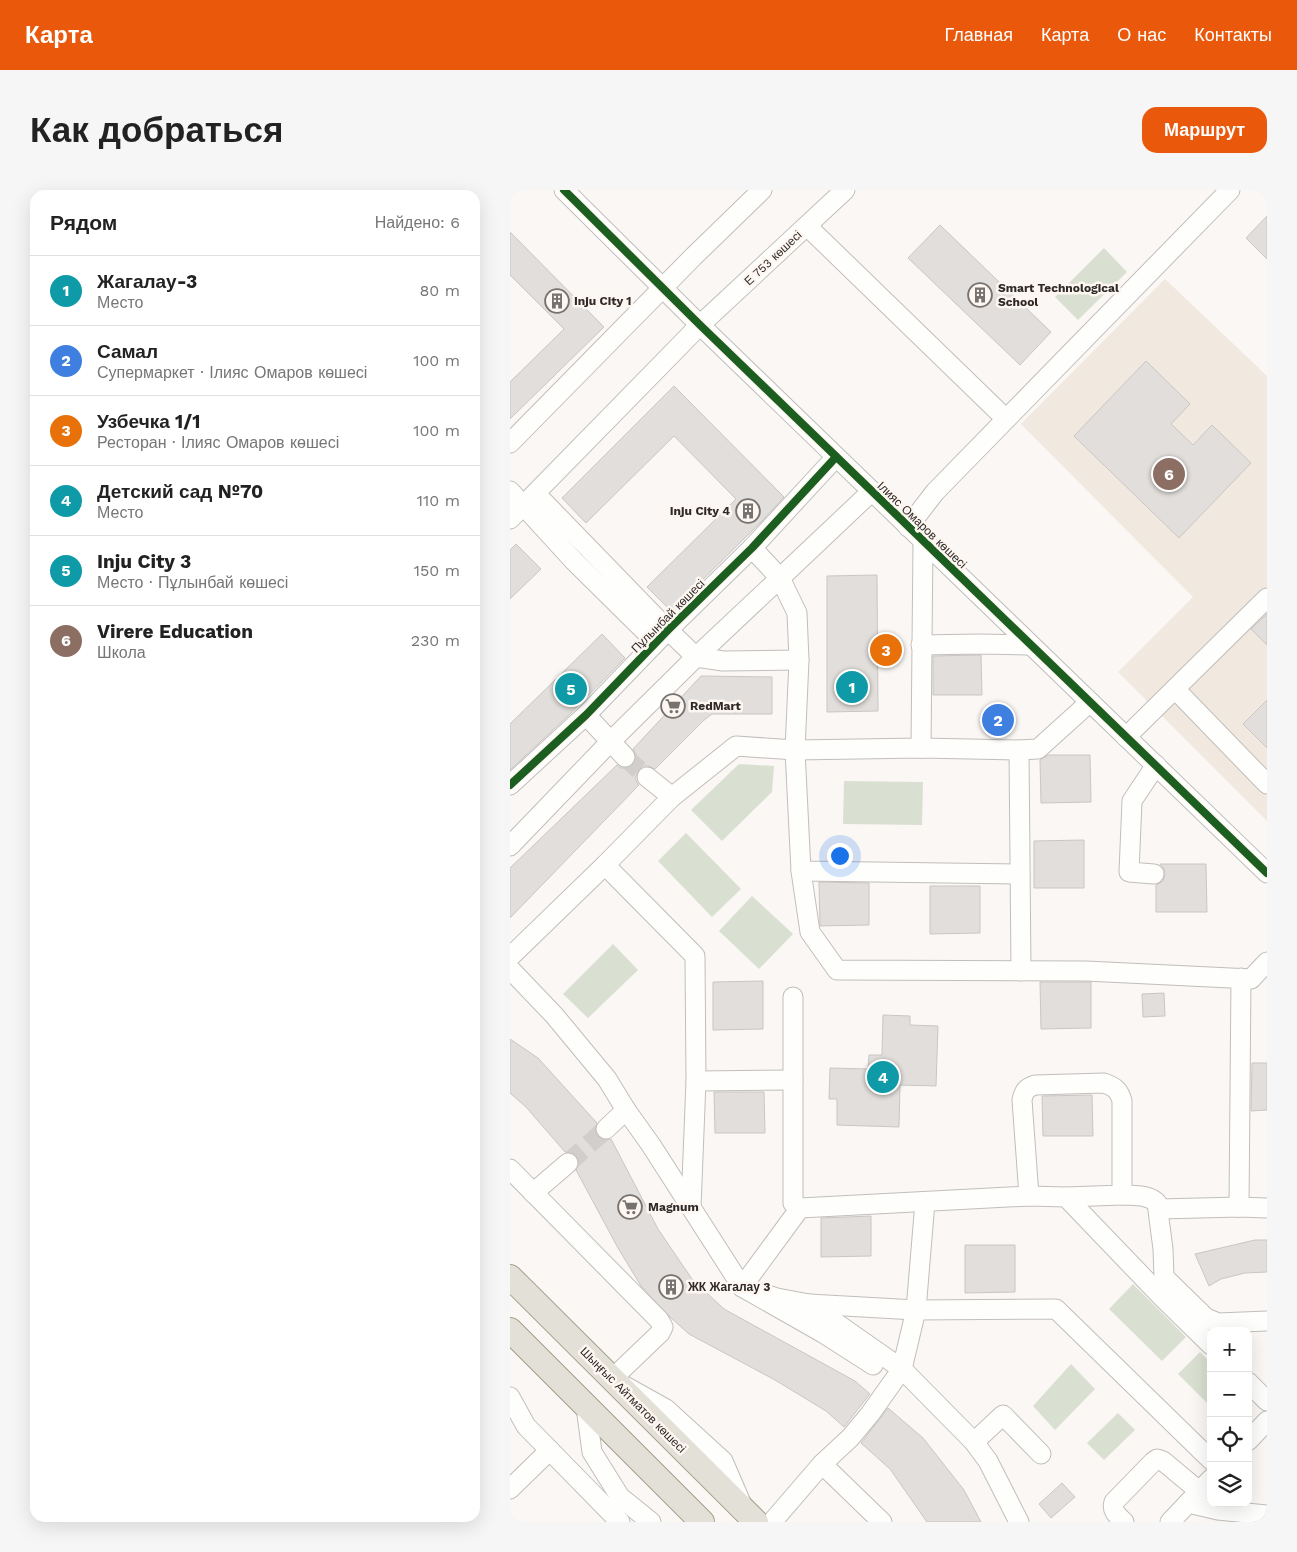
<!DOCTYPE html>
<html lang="ru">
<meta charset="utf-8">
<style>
:root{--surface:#fff;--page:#f6f6f6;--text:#222;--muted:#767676;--line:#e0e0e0;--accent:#ea580c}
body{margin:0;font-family:"Work Sans",sans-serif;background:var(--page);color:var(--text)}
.controls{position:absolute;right:15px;bottom:15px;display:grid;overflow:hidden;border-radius:10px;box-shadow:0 5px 20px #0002}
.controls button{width:45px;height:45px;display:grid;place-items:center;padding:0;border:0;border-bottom:1px solid var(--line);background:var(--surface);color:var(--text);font:25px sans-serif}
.you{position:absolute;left:329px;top:665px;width:18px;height:18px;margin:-12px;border:4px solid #fff;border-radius:50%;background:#1a73e8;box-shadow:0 0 0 8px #1a73e833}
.badge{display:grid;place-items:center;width:32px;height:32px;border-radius:50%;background:var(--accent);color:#fff;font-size:16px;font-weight:700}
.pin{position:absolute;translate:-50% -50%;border:2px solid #fff;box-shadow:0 1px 5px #0006}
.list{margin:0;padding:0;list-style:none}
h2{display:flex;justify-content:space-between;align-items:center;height:65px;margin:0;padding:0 20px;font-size:21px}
h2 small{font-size:16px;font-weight:400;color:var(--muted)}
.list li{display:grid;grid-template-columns:32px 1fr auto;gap:15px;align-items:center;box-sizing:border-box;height:70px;padding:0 20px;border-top:1px solid var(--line)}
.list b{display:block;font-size:19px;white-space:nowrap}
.list p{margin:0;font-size:16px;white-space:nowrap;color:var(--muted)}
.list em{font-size:16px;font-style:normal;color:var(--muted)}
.icon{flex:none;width:28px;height:28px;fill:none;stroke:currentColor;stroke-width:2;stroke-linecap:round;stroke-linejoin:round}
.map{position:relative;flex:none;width:757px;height:1332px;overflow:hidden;border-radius:15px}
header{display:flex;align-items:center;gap:30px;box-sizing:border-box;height:70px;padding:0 25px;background:var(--accent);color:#fff}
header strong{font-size:24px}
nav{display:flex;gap:28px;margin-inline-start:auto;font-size:18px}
.intro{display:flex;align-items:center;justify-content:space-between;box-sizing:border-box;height:120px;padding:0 30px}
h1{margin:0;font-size:35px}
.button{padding:12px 22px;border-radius:15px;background:var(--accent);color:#fff;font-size:18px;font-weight:700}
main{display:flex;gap:30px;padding:0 30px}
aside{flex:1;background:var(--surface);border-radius:15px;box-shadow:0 5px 20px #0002}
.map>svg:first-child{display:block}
.built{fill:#f1e8e0}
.green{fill:#d9e0d1}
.building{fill:#e1dedb;stroke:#c9c6c4}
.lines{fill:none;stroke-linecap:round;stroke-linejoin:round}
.minor-tunnel{stroke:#d1cecb;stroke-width:19;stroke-dasharray:19 9;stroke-linecap:butt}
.minor-casing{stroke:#c1bebb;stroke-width:21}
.major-casing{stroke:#a5a08d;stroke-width:26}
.minor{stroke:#fefefd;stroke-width:19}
.major{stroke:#e3e1d7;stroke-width:24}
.cycleway-casing{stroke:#fef6f0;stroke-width:11}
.cycleway{stroke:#1b5e20;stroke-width:8}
.labels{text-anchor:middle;stroke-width:5;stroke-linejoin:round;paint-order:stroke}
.street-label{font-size:12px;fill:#2d2a28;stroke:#fef6f0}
.poi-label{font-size:12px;font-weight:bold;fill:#2d2a28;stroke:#fef6f0;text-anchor:start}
</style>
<header>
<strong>Карта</strong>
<nav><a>Главная</a><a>Карта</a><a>О нас</a><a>Контакты</a></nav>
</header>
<div class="intro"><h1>Как добраться</h1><a class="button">Маршрут</a></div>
<main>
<aside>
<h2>Рядом<small>Найдено: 6</small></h2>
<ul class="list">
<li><span class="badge" style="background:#0f9aa8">1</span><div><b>Жагалау-3</b><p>Место</p></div><em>80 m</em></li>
<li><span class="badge" style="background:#3f7fe0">2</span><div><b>Самал</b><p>Супермаркет · Ілияс Омаров көшесі</p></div><em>100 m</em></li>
<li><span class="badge" style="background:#e8710a">3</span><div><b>Узбечка 1/1</b><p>Ресторан · Ілияс Омаров көшесі</p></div><em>100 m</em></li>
<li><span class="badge" style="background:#0f9aa8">4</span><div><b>Детский сад №70</b><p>Место</p></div><em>110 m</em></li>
<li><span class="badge" style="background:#0f9aa8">5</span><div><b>Inju City 3</b><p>Место · Пұлынбай көшесі</p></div><em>150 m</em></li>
<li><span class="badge" style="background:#8d6e63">6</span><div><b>Virere Education</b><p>Школа</p></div><em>230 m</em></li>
</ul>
</aside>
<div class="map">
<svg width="757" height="1332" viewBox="0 0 757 1332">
<rect width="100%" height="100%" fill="#faf7f4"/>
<!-- built -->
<polygon class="built" points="655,89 757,186 757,631 608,482 683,407 511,234"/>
<!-- green -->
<g class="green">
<polygon points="594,58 617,82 568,130 545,107"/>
<polygon points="229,574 264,576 262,602 212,651 181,620"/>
<polygon points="334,591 413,592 412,635 333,634"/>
<polygon points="176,643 231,699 202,727 148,671"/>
<polygon points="242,706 283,744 249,779 209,741"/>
<polygon points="103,754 128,780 78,828 53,804"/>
<polygon points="623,1094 676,1147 652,1171 599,1119"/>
<polygon points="690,1162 701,1173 701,1217 668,1184"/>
<polygon points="561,1174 585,1199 545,1240 523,1216"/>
<polygon points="608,1223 625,1240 594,1270 577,1253"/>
</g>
<!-- building -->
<g class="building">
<polygon points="757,26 757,69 736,48"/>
<polygon points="430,35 541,142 510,175 398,68"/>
<polygon points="0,42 94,137 0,229 0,192 54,139 0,85"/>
<polygon points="636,171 680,214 661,234 683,255 702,235 741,273 669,348 564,246"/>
<polygon points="164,196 274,307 251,332 161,421 137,397 226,309 164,246 76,333 52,308"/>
<polygon points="6,354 31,379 0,409 0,360"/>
<polygon points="367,385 368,521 317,522 317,386"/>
<polygon points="757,424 757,455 741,439"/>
<polygon points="92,444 115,468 59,525 0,580 0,534"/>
<polygon points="471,465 472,505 423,505 423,466"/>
<polygon points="191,486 262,487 262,524 202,524 193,531 145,579 138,576 133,576 129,580 126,586 126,591 129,595 0,728 0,678 107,575 111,578 117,578 123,575 126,571 126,565 123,559"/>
<polygon points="757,510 757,558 733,534"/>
<polygon points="538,565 580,565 581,612 531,613 530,570"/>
<polygon points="574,650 574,698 524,698 524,651"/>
<polygon points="650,674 696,674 697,722 646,722 646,695 653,691 655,684 654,679"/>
<polygon points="309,692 359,693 359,735 310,736"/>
<polygon points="420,696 470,696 470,743 420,744"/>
<polygon points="253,791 253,839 203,840 203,792"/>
<polygon points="530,792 581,792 581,838 531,839"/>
<polygon points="654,803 655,826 633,827 632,804"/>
<polygon points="373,825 400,826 400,835 428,836 426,896 390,895 389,937 327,935 327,909 319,909 320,878 358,879 359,865 372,865"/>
<polygon points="0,849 28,868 87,933 85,941 88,947 93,950 101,949 148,1039 182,1089 214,1119 345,1191 360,1204 334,1237 316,1221 265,1190 179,1144 160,1127 131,1096 108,1058 66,980 69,971 67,966 61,962 55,962 16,917 0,903"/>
<polygon points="742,873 757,873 757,920 741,921"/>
<polygon points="204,902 254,902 255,943 205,943"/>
<polygon points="582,905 583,946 533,946 532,906"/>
<polygon points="361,1026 361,1066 311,1067 311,1028"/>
<polygon points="745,1050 757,1050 757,1082 735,1083 711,1089 699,1096 685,1064"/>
<polygon points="455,1055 505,1055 505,1102 455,1103"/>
<polygon points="378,1218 413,1248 454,1300 471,1332 417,1332 380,1279 351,1253"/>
<polygon points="552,1293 565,1307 541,1328 529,1314"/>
</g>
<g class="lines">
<!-- minor-tunnel -->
<g class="minor-tunnel">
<polyline points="115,567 137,587"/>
<polyline points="58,973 96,939"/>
</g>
<!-- minor casing -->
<g class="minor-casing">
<g id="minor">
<polyline points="54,0 190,135 757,683"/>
<polyline points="297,36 496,229"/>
<polyline points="0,253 184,66 252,0"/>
<polyline points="0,301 64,371 146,452"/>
<polyline points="361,302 270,388 287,423 289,470 285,560 291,681 510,684"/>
<polyline points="26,304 158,440 186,467 213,471 289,470"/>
<polyline points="0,329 190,135 335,0"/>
<polyline points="398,337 425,302 720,0"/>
<polyline points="411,455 468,454 520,455"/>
<polyline points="665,499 757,594"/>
<polyline points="76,525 115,567"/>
<polyline points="616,547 757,408"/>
<polyline points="411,558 413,352"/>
<polyline points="509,560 511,781"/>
<polyline points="137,587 162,607"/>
<polyline points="0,595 76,525 158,440 242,358 326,267"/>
<polyline points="0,656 101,551 186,467 270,388 242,358"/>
<polyline points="95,675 185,766 186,891 181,1017"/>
<polyline points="291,681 300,742 327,780 576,781 741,789 757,772"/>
<polyline points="644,684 619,682 622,611 646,575"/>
<polyline points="0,767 95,675 162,607 226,556 285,560 411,558 509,560 528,559 580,512"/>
<polyline points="0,779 44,825 97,889 116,920 141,955 232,1097 290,1018"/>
<polyline points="283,807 283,1013 290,1018 519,1006 556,1007 651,1106 701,1155"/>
<polyline points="186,891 283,890"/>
<polyline points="96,939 116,920"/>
<polyline points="0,979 149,1130 153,1137 150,1143 102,1189 156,1219 213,1271 232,1315"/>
<polyline points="23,1003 58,973"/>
<path d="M612,1005C624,1006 638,1004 647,1013L653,1059L654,1087L696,1128L708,1133L757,1131"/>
<path d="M519,1006L512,910C514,901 516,898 525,895L594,893C605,897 609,900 612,911V1005L556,1007"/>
<polyline points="415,1012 406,1120 392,1179 464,1252 478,1271 509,1332"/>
<polyline points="729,1017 731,788"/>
<polyline points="649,1019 729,1017 757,1018"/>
<polyline points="299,1114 406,1120 546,1119 701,1270"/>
<polyline points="738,1192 757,1211"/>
<polyline points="0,1207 16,1236 110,1332"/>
<polyline points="76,1217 82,1262 110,1307 141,1332"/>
<polyline points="738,1251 757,1231"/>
<polyline points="464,1252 493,1225 531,1264"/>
<polyline points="312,1274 372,1332"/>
<polyline points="0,1299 40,1260"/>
<polyline points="678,1313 708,1320 757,1325"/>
<polyline points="262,1332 312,1274 340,1248 360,1224 392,1179 299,1114 267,1108 232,1097 313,1143 363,1175"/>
<path d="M614,1332C608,1326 601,1321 604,1312L643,1272L647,1269L653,1271L689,1301"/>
<polyline points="660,1332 701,1289"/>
</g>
</g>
<!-- major casing -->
<g class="major-casing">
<g id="major">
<polyline points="0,1087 246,1332"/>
<polyline points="0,1140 192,1332"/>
</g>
</g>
<!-- minor -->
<use href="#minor" class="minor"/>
<!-- major -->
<use href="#major" class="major"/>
<!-- cycleway casing -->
<g class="cycleway-casing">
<g id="cycleway">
<polyline points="54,0 190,135 757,683"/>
<polyline points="0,595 76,525 158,440 242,358 326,267"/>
</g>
</g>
<!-- cycleway -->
<use href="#cycleway" class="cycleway"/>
</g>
<!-- icons -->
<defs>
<g id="building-ring" transform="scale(1.25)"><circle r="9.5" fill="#fef6f0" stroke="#75726f" stroke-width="1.5"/><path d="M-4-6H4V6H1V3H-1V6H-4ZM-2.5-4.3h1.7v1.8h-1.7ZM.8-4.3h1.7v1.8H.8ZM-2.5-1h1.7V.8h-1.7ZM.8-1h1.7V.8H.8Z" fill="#75726f"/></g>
<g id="supermarket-ring" transform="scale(1.25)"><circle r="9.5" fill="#fef6f0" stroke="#75726f" stroke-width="1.5"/><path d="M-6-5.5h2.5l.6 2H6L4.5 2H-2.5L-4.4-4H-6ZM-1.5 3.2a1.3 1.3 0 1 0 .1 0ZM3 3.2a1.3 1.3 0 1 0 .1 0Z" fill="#75726f"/></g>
</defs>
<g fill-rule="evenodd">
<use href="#building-ring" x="470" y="105"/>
<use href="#building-ring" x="47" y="111"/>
<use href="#building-ring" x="238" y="321"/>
<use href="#supermarket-ring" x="163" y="516"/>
<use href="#supermarket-ring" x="120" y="1017"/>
<use href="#building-ring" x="161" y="1097"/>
</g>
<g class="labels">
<!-- street labels -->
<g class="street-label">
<text transform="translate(263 68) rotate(-43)" y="4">Е 753 көшесі</text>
<text transform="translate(412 335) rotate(44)" y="4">Ілияс Омаров көшесі</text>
<text transform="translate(158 426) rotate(-45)" y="4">Пұлынбай көшесі</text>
<text transform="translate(123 1210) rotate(45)" y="4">Шыңғыс Айтматов көшесі</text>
</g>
<!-- poi labels -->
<g class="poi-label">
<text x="488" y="102">Smart Technological<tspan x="488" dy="14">School</tspan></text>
<text x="64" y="115">Inju City 1</text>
<text x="220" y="325" text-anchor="end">Inju City 4</text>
<text x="180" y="520">RedMart</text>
<text x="138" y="1021">Magnum</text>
<text x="178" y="1101">ЖК Жагалау 3</text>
</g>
</g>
</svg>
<div class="controls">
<button>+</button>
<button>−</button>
<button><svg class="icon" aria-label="locate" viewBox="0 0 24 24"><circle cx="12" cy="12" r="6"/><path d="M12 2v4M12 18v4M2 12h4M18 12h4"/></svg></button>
<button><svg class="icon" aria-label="layers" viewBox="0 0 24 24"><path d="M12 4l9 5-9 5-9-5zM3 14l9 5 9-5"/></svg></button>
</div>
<div class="you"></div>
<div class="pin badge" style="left:342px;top:497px;background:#0f9aa8">1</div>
<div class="pin badge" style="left:488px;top:530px;background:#3f7fe0">2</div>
<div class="pin badge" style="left:376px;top:460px;background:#e8710a">3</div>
<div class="pin badge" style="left:373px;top:887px;background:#0f9aa8">4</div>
<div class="pin badge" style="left:61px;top:499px;background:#0f9aa8">5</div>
<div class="pin badge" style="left:659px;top:284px;background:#8d6e63">6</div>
</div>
</main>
